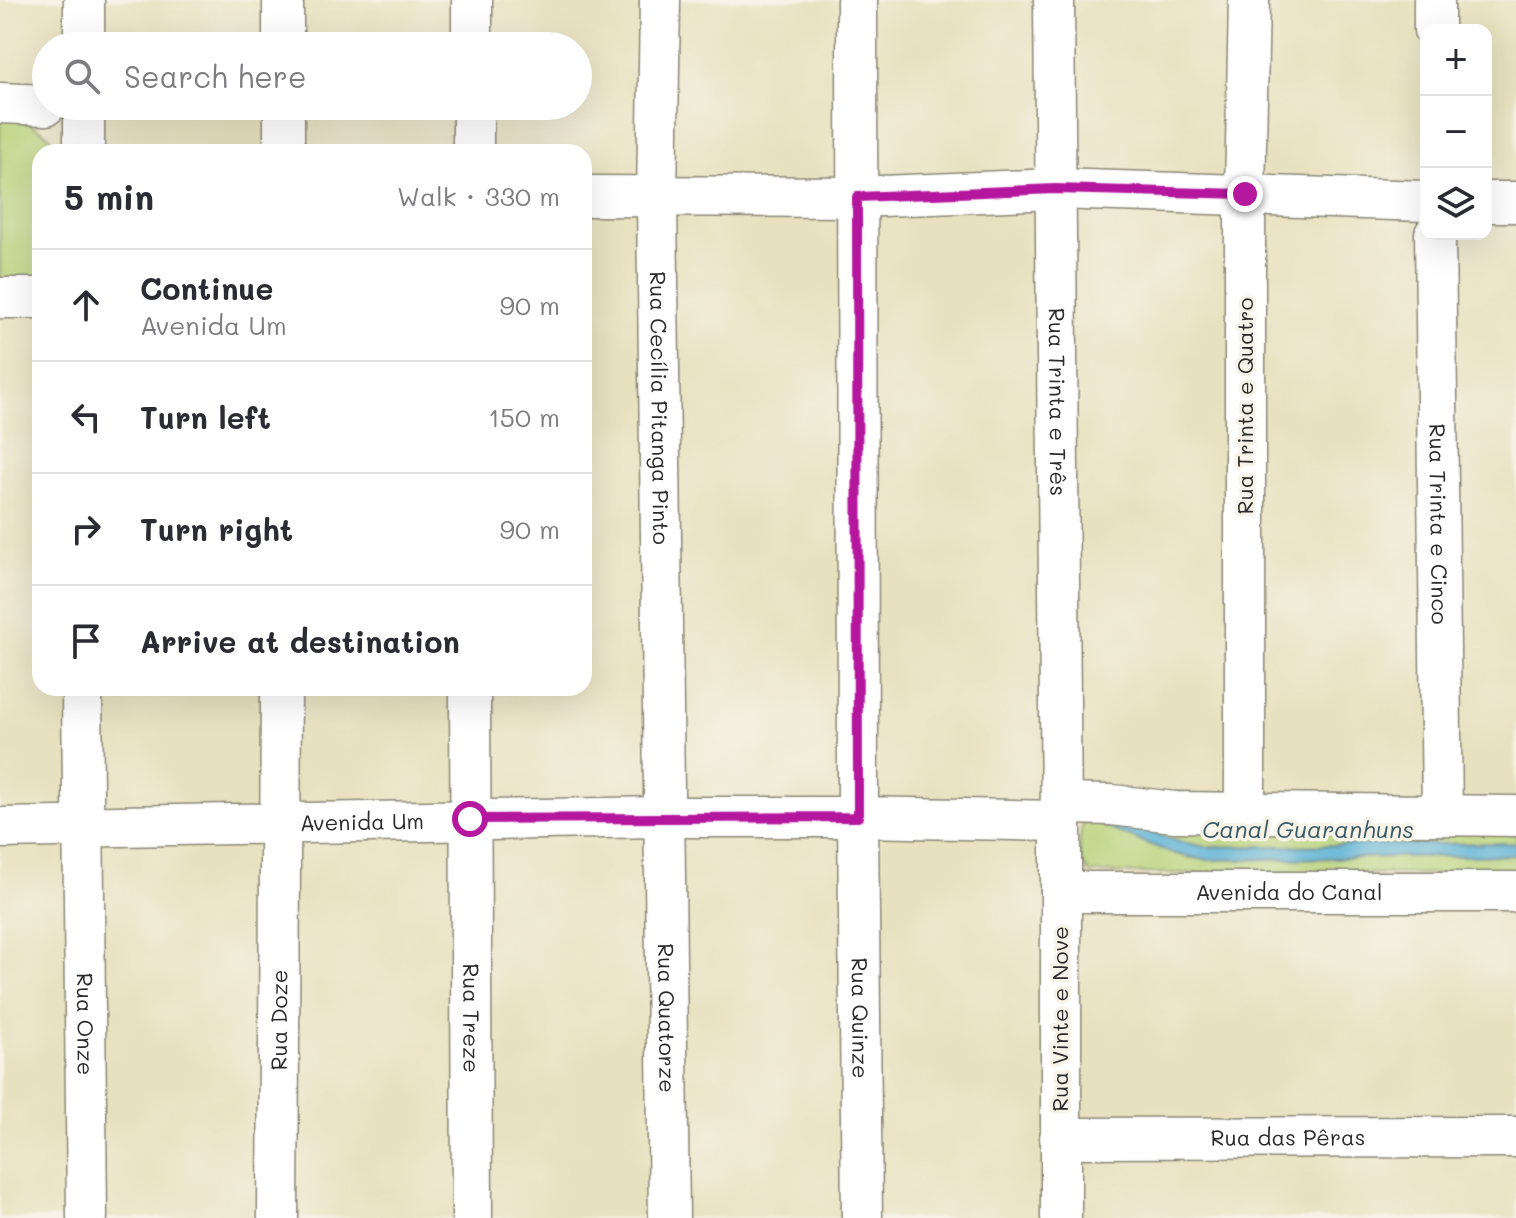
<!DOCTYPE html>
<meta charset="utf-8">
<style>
:root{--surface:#fff;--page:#f7f7f7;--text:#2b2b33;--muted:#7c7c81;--line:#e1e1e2}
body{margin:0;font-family:Mali,sans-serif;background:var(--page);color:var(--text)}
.controls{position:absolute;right:24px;top:24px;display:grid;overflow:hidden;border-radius:16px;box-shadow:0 8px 32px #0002}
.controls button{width:72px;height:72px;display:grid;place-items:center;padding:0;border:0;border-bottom:2px solid var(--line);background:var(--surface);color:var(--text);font:40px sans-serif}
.stop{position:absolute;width:24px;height:24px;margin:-18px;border:6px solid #b5179e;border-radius:50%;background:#fff}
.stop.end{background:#b5179e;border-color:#fff;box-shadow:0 2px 8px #0008}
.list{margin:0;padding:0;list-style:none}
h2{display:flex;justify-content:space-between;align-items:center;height:104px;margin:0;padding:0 32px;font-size:34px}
h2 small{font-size:26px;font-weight:400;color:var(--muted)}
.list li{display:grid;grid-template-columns:52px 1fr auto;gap:24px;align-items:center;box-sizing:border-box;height:112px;padding:0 32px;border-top:2px solid var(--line)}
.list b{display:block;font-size:30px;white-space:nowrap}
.list p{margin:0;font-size:26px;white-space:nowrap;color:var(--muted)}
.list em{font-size:26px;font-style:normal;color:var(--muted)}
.icon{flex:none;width:44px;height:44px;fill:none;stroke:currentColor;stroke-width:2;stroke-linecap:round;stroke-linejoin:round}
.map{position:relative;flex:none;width:1516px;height:1218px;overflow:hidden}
.search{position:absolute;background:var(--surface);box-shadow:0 8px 32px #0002;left:32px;top:32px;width:560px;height:88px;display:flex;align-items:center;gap:20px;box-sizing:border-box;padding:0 28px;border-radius:44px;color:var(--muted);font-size:30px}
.panel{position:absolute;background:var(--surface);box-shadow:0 8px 32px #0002;left:32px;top:144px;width:560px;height:552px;border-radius:24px}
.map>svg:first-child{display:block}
.green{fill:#b7d278;stroke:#717e52;stroke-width:2}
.water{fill:#56b0d4;stroke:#406e80;stroke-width:2}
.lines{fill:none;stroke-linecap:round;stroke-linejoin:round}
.minor-casing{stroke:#8a8675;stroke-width:43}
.minor{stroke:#fff;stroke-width:40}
.route{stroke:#b5179e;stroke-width:10}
.labels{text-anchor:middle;stroke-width:7;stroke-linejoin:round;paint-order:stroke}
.street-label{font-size:22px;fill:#2b2b2b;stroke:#f7f3e8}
.water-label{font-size:24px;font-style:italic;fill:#3a5a66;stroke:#f7f3e8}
</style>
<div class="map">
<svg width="1516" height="1218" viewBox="0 0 1516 1218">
<rect width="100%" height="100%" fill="#f7f3e8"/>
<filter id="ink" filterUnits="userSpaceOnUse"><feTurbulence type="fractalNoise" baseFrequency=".0125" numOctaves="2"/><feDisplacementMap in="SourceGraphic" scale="16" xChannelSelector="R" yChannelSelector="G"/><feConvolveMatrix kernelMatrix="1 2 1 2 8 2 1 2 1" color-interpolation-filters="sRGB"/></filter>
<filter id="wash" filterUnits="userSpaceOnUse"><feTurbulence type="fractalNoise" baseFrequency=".006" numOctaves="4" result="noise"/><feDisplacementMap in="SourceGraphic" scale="32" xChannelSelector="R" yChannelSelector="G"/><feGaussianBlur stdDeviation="1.8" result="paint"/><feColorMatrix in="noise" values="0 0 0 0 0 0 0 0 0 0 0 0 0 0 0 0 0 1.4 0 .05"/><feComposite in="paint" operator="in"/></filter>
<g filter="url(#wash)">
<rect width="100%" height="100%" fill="#e8e1bf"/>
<!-- green -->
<g class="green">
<path d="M0,116C26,120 48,128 62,152H40V287H0Z"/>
<path d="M1103,813L1106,827L1172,853L1191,858L1217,860L1516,855V874L1090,873C1077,861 1079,839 1083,823Z"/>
<polygon points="1132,823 1516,829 1516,843 1206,847 1176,841"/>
</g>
<!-- water -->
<polygon class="water" points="1103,813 1176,841 1206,847 1516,843 1516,855 1205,860 1172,853 1105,827"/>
</g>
<g filter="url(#ink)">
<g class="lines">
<!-- minor casing -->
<g class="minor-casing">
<g id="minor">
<polyline points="84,0 84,46"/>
<polyline points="283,0 283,46"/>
<polyline points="472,0 472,46"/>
<path id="s1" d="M660,0L657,198L669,1218"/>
<path id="s2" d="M857,0L858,817L862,1218"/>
<path id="s3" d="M1054,0L1061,821V1218"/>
<polyline points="1434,0 1434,30"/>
<polyline points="0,103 46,105"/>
<polyline points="284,106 284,152"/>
<polyline points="473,106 473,152"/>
<polyline points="84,152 84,106"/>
<polyline points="584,196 857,197 1055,189 1426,201"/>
<polyline points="1486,202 1516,202"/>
<path id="s4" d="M1435,234L1442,815"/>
<polyline points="0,298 40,298"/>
<path id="s5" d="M82,688L87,1218"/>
<path id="s6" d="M470,688L472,1218"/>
<polyline points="1061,804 1112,805 1175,812 1516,816"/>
<polyline points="1245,813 1245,194 1249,0"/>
<path id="s7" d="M0,828L663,817H858L1061,821"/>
<path id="s8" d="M1061,892H1516"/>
<path id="s9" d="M1060,1138L1516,1137"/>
<path id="s10" d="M278,1218L281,688"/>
</g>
</g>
<!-- minor -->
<use href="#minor" class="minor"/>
</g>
</g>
<g class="lines" filter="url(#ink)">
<!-- route -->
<polyline class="route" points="470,819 858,817 857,197 1055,189 1245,194"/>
</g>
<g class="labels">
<!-- street labels -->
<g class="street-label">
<text dy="8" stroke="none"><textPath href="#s3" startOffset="402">Rua Trinta e Três</textPath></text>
<text transform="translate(1245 406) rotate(-90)" y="8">Rua Trinta e Quatro</text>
<text dy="8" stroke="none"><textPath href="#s1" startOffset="408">Rua Cecília Pitanga Pinto</textPath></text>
<text dy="8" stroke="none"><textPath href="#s4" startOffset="290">Rua Trinta e Cinco</textPath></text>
<text dy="8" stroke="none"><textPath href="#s7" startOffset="362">Avenida Um</textPath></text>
<text dy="8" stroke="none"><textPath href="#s8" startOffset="228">Avenida do Canal</textPath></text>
<text dy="8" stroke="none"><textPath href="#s2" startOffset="1018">Rua Quinze</textPath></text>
<text dy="8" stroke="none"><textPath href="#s1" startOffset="1018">Rua Quatorze</textPath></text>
<text dy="8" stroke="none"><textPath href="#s6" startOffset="330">Rua Treze</textPath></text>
<text transform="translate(1060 1019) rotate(-90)" y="8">Rua Vinte e Nove</text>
<text dy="8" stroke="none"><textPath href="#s10" startOffset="198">Rua Doze</textPath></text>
<text dy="8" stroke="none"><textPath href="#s5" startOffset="336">Rua Onze</textPath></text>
<text dy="8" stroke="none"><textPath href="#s9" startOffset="228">Rua das Pêras</textPath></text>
</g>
<!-- water labels -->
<g class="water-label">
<text x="1308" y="838">Canal Guaranhuns</text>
</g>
</g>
</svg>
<div class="controls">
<button>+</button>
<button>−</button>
<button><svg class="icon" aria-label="layers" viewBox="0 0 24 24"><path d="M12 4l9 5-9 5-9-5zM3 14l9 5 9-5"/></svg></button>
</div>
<div class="stop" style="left:470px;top:819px"></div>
<div class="stop end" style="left:1245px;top:194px"></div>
<div class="search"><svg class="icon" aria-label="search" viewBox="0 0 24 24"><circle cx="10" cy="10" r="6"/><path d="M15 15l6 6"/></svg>Search here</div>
<section class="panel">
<h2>5 min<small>Walk · 330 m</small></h2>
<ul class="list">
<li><svg class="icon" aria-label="ahead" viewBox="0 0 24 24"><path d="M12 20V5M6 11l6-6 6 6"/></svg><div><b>Continue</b><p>Avenida Um</p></div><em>90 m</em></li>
<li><svg class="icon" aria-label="left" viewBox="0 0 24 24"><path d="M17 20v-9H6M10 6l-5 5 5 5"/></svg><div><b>Turn left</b></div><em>150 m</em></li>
<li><svg class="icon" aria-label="right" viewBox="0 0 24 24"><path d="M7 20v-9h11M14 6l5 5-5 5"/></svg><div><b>Turn right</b></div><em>90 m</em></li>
<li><svg class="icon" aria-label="arrive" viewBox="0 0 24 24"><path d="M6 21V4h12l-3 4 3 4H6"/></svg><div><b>Arrive at destination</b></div></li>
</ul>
</section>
</div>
